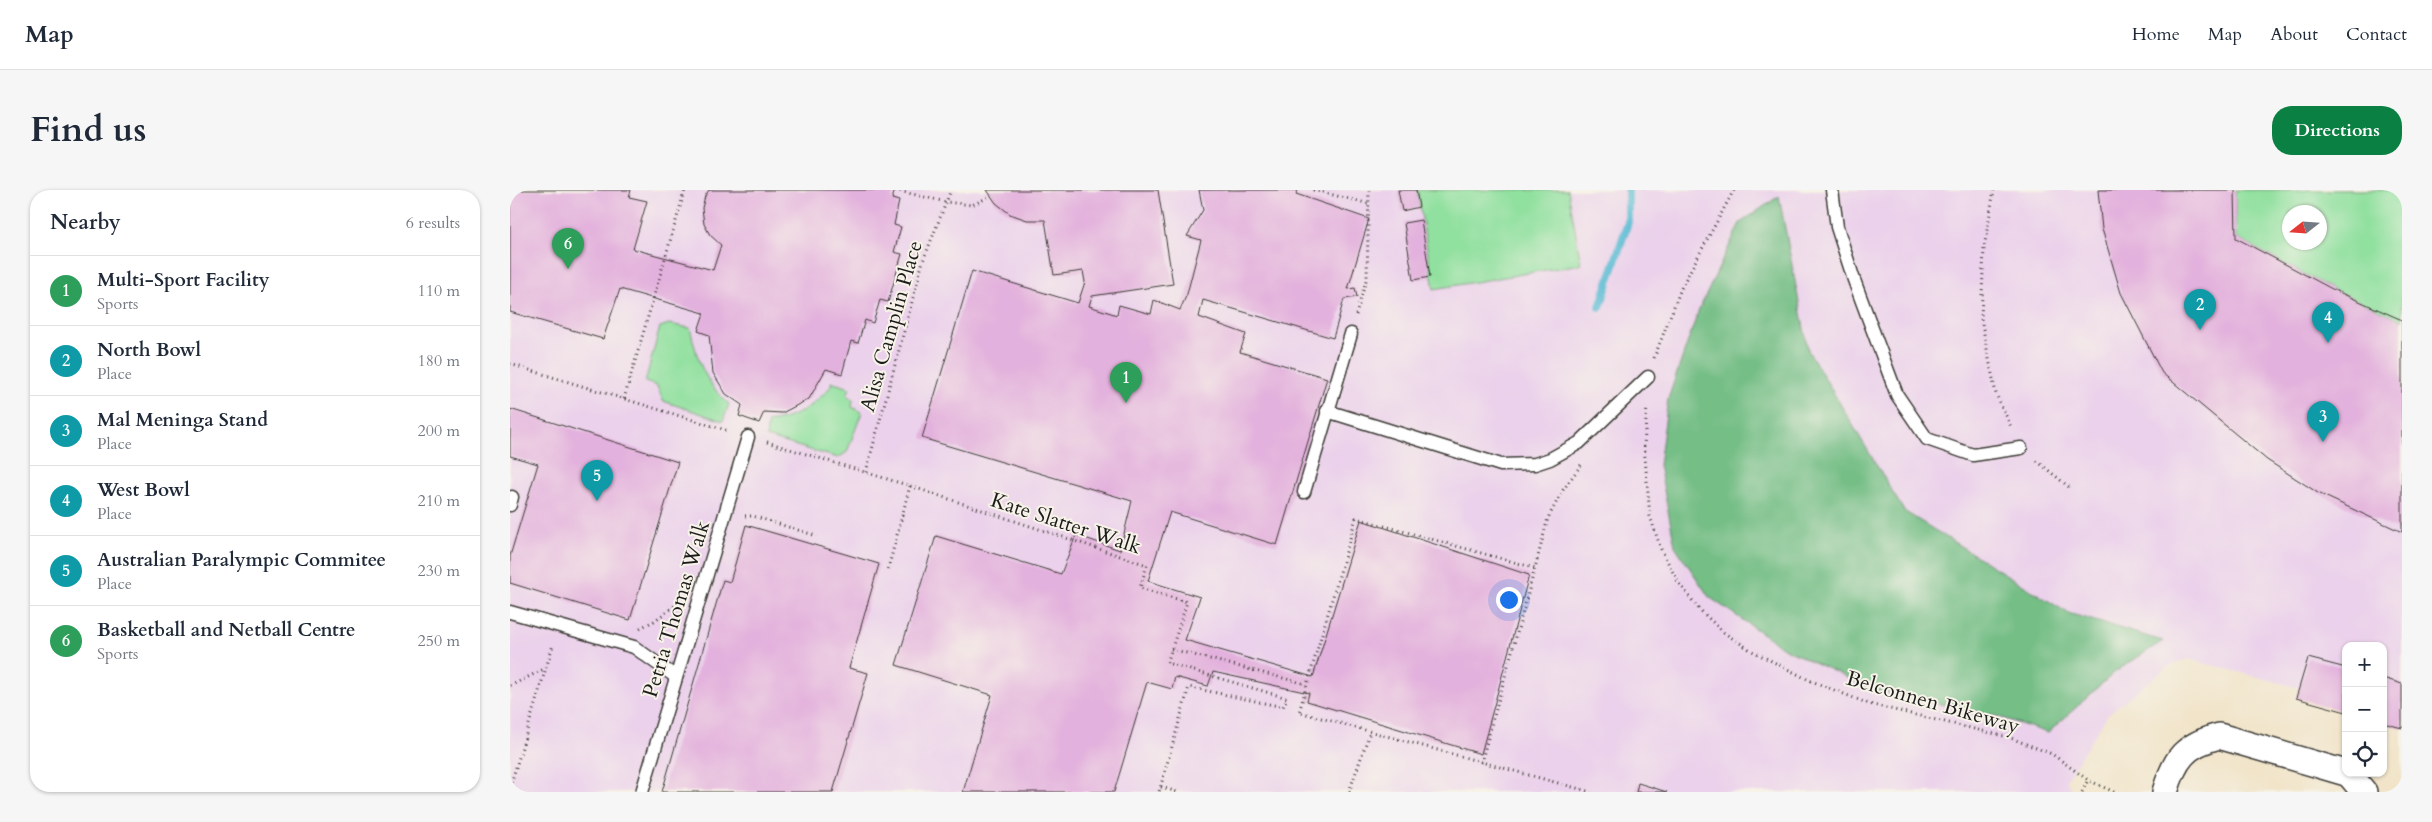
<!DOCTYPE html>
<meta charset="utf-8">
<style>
:root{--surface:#fff;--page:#f6f6f7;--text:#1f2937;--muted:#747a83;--line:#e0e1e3;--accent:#0b8043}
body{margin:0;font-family:Cardo,serif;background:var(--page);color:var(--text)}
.controls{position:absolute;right:15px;bottom:15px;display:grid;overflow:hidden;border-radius:10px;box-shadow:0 1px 4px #0004}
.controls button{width:45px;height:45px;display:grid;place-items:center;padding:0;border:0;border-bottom:1px solid var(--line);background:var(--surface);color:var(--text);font:25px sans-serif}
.compass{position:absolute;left:1772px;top:15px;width:45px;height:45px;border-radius:50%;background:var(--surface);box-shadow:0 1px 4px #0004;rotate:253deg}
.you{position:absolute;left:998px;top:409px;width:18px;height:18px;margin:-12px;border:4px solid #fff;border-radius:50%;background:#1a73e8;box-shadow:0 0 0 8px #1a73e833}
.badge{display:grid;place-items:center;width:32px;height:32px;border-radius:50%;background:var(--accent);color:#fff;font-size:16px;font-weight:700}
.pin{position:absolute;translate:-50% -41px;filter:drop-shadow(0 1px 2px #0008)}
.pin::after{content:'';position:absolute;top:26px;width:18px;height:15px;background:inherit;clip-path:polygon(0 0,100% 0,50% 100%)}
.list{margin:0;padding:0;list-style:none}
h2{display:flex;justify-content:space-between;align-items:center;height:65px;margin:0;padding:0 20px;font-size:21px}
h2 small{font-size:16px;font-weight:400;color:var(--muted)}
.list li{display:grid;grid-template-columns:32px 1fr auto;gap:15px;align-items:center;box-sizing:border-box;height:70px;padding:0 20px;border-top:1px solid var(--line)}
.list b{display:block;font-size:19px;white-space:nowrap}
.list p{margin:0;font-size:16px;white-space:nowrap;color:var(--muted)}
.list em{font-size:16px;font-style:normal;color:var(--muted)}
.icon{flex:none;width:28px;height:28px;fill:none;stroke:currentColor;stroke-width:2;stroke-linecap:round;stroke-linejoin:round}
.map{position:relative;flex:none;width:1892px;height:602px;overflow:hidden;border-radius:20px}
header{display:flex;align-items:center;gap:30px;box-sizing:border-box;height:70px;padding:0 25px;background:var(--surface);border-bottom:1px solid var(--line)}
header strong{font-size:24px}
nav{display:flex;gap:28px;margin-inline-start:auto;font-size:18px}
.intro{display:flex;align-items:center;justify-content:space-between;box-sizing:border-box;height:120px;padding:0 30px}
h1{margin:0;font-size:35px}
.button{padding:12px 22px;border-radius:20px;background:var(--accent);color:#fff;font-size:18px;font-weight:700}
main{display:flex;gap:30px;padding:0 30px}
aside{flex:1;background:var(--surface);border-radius:20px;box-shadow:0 1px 4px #0004}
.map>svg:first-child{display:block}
.built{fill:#ebd1eb;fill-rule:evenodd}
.green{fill:#90e09f;stroke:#567e5e;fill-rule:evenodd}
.forest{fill:#74be86;stroke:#486d51}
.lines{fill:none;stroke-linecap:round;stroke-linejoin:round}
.stream{stroke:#56bad4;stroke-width:8}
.building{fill:#e3b1dd}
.service-casing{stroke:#3c3a36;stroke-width:15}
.minor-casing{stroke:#3c3a36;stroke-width:28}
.path{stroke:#3c3a36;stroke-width:3;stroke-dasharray:1 4;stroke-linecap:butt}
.service{stroke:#fff;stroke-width:12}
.minor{stroke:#fff;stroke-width:25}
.labels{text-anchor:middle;stroke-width:4;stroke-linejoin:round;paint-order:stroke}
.street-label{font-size:21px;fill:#1c1c1c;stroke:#f7f3e8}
</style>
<header>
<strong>Map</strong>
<nav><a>Home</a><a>Map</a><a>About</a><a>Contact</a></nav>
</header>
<div class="intro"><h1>Find us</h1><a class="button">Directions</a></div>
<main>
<aside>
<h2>Nearby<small>6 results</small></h2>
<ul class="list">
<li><span class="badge" style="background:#2e9e5b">1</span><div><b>Multi-Sport Facility</b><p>Sports</p></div><em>110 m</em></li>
<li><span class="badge" style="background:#0f9aa8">2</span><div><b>North Bowl</b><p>Place</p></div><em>180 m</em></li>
<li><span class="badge" style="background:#0f9aa8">3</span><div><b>Mal Meninga Stand</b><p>Place</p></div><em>200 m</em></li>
<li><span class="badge" style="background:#0f9aa8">4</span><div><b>West Bowl</b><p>Place</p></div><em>210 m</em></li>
<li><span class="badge" style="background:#0f9aa8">5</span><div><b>Australian Paralympic Commitee</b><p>Place</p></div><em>230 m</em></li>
<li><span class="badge" style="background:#2e9e5b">6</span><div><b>Basketball and Netball Centre</b><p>Sports</p></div><em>250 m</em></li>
</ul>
</aside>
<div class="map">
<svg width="1892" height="602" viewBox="0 0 1892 602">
<rect width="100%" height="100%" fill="#f7f3e8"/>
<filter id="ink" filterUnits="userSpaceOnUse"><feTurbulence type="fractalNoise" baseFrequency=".02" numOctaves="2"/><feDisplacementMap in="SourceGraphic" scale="10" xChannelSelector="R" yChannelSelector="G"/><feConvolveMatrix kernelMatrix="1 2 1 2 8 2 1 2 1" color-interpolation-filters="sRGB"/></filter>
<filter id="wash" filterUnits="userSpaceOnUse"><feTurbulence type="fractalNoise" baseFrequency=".0096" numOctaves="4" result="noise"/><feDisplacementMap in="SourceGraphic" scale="20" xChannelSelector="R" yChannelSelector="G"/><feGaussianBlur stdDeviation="1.12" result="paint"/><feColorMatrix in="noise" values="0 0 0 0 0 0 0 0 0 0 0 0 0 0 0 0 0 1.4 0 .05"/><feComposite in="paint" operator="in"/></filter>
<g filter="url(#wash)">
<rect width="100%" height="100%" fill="#f1e4c9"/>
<!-- built -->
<path class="built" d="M0,0H1892V525L1873,520V456H1836V510L1678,469L1657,477L1598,524L1556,590L1563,602H0ZM1780,22H1810V52H1780Z"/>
<!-- green -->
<g class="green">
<polygon points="907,0 1058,0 1071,74 924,99"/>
<path d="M1725,0H1892V130L1822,99L1726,48ZM1780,22H1810V52H1780Z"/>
<path d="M159,134L180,138C188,170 193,191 219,214L213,231L153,211L147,196L135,192L150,137Z"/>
<path d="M321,192L340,198L337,205L343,210L342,217L352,222L337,262L328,268L256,247L258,232C286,228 303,217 321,196Z"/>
</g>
<!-- forest -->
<polygon class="forest" points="1269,6 1298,160 1394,321 1558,423 1653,451 1605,482 1538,543 1483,525 1364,500 1275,459 1199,407 1165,356 1149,275 1158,209 1188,122 1230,33"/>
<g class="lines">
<!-- stream -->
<polyline class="stream" points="1090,117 1118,32 1118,0"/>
</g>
<g id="blocks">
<!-- building -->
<g class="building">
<polygon points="0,0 121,0 119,7 137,11 123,59 203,80 211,55 200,45 194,34 192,18 195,6 199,0 385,0 382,9 389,11 384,35 391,37 384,62 392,64 378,112 370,110 363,133 355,130 348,153 341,151 332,184 316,179 299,209 272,223 254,222 249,233 229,226 232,215 216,204 203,183 199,145 188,141 194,123 110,99 93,149 0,122"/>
<polygon points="477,0 648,0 663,94 582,106 579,116 607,125 609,115 641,124 644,110 670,120 677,104 691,50 677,46 693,20 689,0 788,0 786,4 859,29 838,99 845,98 847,107 834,109 823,148 693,110 689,127 736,144 730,162 817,188 767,355 660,322 638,391 690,407 675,450 803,487 851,330 1019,385 971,564 797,511 799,503 703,482 698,496 665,487 662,499 637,492 604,602 453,602 482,505 386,475 426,346 551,384 566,345 610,360 622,311 412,248 462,81 568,113 575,92 573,81 544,85 535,30 517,30 500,24 486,13"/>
<polygon points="888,0 906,0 909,17 892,21"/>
<polygon points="1588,0 1725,0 1726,48 1822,99 1892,130 1892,342 1808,303 1757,270 1652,183 1611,103 1592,39"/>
<polygon points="911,30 920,87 903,90 894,33"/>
<polygon points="0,219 168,272 120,430 0,393 0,366 28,274 0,266"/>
<polygon points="236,335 369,374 339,478 358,483 323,602 152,602 213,390 220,392"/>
<polygon points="1798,468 1836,478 1836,522 1786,508"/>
<polygon points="1873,488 1892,494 1892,538 1873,533"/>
<polygon points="1128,593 1157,602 1126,602"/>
</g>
</g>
</g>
<g filter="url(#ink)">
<use href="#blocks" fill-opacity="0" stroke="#3c3a36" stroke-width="1"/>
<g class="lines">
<!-- service casing -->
<g class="service-casing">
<g id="service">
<polyline points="1322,0 1327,37 1344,90 1366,149 1387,205 1417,249 1463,265 1511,258"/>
<polyline points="817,221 991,275 1025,274 1040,269 1069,253 1138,187"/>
<polyline points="794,302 841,144"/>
<polyline points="0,315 2,307"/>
<polyline points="0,422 124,457 166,487"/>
<polyline points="132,602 238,247"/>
</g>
</g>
<!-- minor casing -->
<g class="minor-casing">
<g id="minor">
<polyline points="1838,583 1854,602"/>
<path d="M1655,602C1665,568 1675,555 1709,546L1836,583"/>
</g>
</g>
<!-- path -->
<g class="path">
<polyline points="385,0 436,12 462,15 481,6"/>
<polyline points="803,0 860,14"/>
<polyline points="1484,0 1474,58 1471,129 1486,204 1502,239"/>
<polyline points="846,125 857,87 859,0"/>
<polyline points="1144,168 1172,96 1224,0"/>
<polyline points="0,174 219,241"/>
<polyline points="114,209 175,0"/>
<polyline points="1137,216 1134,256 1140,326 1151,359 1167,390 1188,418 1213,442 1242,461 1299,490 1359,514 1498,547 1542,564 1578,590 1604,602"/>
<polyline points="257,252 400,296 637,375 630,398 677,412 657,473 777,508 773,517 679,497 649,602"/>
<polyline points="1527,271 1559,297"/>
<polyline points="1071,275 1053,300 1038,328 1025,378 846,328 789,522 1081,602"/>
<polyline points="356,282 413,71 441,0"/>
<polyline points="235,326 243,326 307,346"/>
<polyline points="378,379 400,296"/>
<polyline points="130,438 144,431 167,414"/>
<polyline points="661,459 796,494"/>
<polyline points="0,496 36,478"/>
<polyline points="971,573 1025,378"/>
<polyline points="0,597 43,455"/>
<polyline points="651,597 667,602"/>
<polyline points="839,602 860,542"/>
<polyline points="1572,602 1578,590"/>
</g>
<!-- service -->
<use href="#service" class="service"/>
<!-- minor -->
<use href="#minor" class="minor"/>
</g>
</g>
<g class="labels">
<!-- street labels -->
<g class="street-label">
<text transform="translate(381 136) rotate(-74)" y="7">Alisa Camplin Place</text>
<text transform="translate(556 333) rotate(18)" y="7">Kate Slatter Walk</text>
<text transform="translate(166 419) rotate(-73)" y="7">Petria Thomas Walk</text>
<text transform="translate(1423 512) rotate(16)" y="7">Belconnen Bikeway</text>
</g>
</g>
</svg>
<div class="controls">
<button>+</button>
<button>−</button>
<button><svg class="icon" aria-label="locate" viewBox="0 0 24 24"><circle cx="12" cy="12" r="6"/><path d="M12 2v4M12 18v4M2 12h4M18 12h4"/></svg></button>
</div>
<svg class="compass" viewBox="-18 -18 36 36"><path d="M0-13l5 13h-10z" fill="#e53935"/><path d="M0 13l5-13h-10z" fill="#747a83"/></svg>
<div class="you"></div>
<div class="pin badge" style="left:616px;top:213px;background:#2e9e5b">1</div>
<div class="pin badge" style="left:1690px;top:140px;background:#0f9aa8">2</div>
<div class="pin badge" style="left:1813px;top:252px;background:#0f9aa8">3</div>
<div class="pin badge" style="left:1818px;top:153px;background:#0f9aa8">4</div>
<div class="pin badge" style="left:87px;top:311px;background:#0f9aa8">5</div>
<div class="pin badge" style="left:58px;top:79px;background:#2e9e5b">6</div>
</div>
</main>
